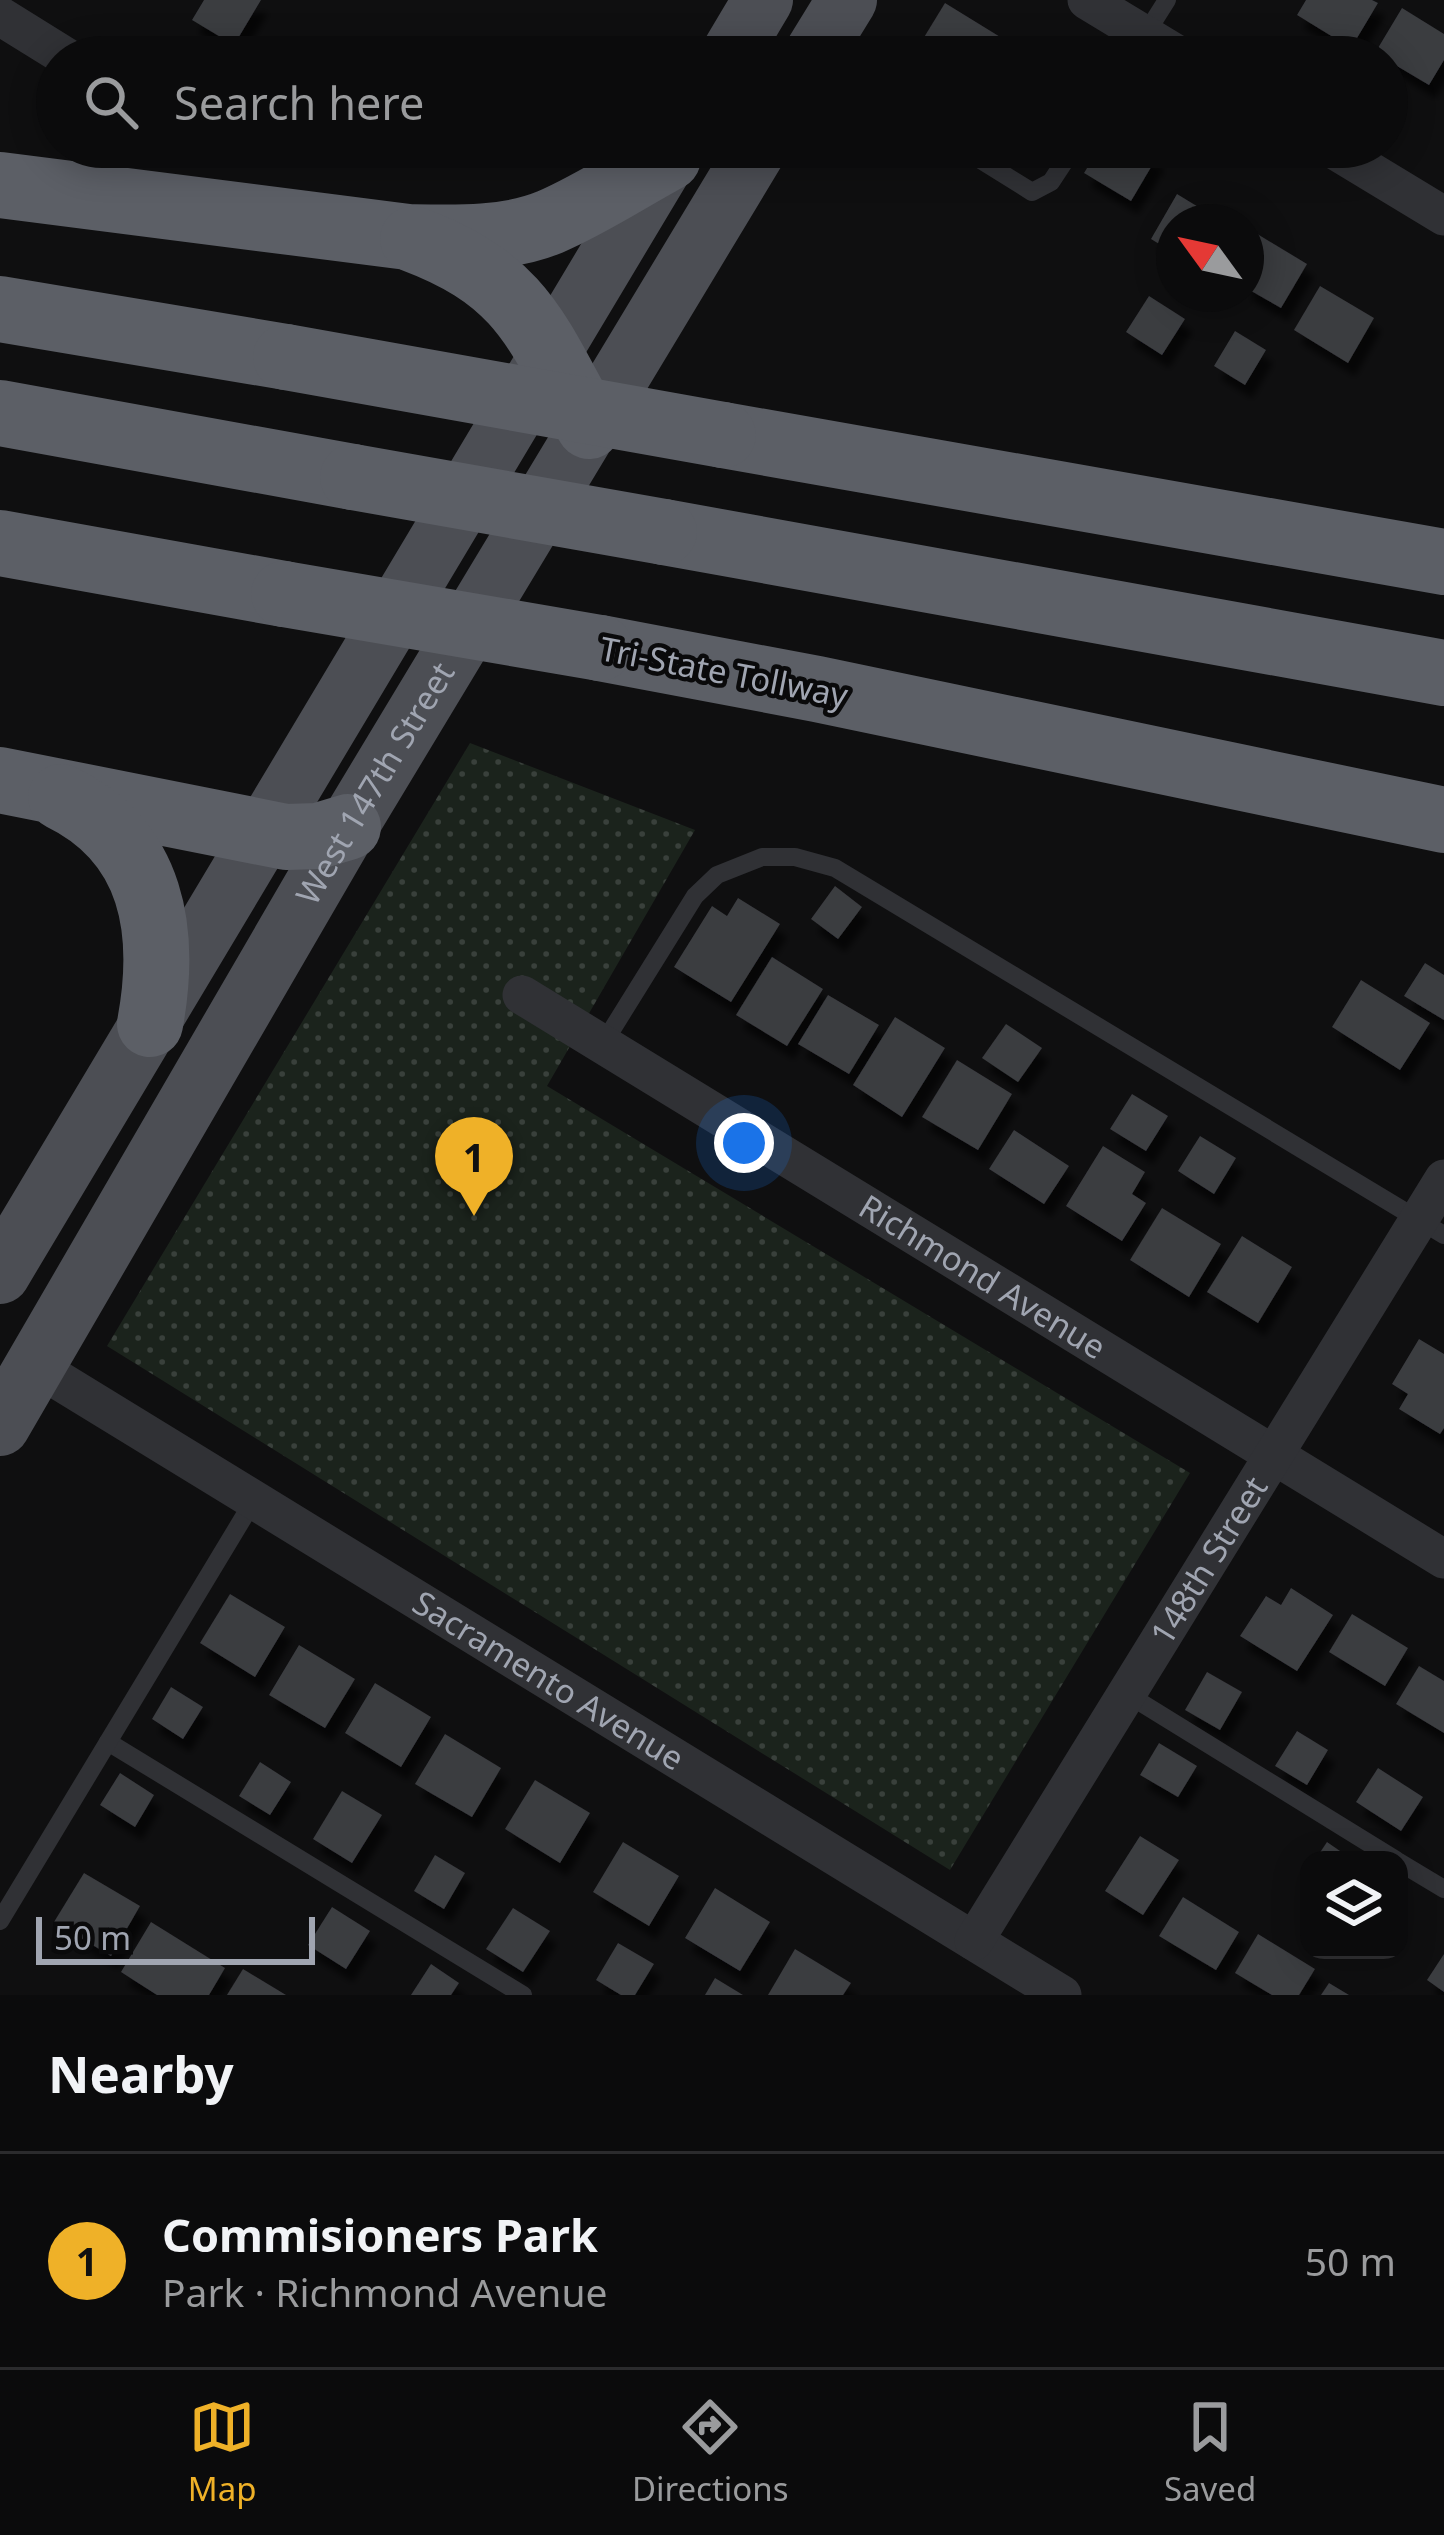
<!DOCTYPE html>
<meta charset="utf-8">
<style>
:root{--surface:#0b0b0c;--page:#141415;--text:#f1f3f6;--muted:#9a9b9d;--line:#2b2b2d;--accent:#efb128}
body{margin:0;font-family:"Noto Sans",sans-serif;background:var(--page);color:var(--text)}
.controls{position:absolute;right:36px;bottom:36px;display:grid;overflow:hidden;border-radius:24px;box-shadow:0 6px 30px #0003}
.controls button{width:108px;height:108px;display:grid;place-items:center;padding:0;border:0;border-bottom:3px solid var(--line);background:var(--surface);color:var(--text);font:60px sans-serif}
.compass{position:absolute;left:1156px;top:204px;width:108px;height:108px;border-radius:50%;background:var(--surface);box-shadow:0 6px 30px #0003;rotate:303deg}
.scale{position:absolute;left:36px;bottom:30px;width:279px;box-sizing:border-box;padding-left:12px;border:6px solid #a0a5b1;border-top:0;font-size:33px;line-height:42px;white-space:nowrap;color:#a0a5b1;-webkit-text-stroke:9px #0a0a0b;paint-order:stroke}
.you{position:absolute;left:744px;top:1143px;width:42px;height:42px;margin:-30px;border:9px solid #fff;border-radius:50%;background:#1a73e8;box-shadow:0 0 0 18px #1a73e833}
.badge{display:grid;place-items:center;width:78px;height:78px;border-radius:50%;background:var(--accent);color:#111;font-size:39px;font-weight:700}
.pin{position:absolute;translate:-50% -99px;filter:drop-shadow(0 3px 6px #0008)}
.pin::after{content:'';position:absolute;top:63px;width:42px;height:36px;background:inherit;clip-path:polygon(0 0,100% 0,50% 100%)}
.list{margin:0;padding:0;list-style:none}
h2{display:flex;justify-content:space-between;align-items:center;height:156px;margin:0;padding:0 48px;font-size:51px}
h2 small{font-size:39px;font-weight:400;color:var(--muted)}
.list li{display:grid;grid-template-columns:78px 1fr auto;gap:36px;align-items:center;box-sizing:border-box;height:216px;padding:0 48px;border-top:3px solid var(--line)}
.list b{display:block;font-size:45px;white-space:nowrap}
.list p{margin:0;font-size:39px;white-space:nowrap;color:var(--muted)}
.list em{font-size:39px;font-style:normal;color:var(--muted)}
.icon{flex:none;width:66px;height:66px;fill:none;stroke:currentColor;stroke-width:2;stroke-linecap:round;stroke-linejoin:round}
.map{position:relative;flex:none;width:1444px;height:1995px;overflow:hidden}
.search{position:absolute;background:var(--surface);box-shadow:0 6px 30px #0003;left:36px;right:36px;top:36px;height:132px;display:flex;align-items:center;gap:30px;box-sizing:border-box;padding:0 42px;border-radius:66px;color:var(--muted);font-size:45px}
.sheet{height:372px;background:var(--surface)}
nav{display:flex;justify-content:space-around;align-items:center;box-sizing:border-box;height:168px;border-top:3px solid var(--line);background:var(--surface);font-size:33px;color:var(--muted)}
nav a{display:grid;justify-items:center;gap:6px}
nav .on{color:var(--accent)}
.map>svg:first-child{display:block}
.park{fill:url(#park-dots)}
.building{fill:#3b3c40;filter:url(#shadow)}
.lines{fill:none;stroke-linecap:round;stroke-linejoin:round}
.service{stroke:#303135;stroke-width:18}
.minor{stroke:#303135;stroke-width:39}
.primary{stroke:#4c4e54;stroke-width:60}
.motorway{stroke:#5c5f66;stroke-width:66}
.motorway-bridge{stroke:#5c5f66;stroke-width:66}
.labels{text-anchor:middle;stroke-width:9;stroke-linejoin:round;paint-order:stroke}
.street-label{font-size:33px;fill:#a0a5b1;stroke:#0a0a0b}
</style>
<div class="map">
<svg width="1444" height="1995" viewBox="0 0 1444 1995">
<defs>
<pattern id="park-dots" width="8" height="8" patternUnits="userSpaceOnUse" patternTransform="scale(3)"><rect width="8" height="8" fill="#1b231c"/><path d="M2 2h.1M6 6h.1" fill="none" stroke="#39403b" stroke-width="1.8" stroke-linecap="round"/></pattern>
<filter id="shadow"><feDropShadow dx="7" dy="13" stdDeviation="3" flood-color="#0009"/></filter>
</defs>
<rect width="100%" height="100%" fill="#0f0f10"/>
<!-- park -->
<polygon class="park" points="470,743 695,830 547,1086 1190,1473 950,1870 107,1346"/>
<!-- building -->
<g class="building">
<polygon points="204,0 261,0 234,45 192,20"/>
<polygon points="1306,0 1372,0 1378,3 1351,48 1297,15"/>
<polygon points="945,3 1033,57 912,57"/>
<polygon points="1402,8 1444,34 1444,60 1429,85 1375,53"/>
<polygon points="1100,147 1140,147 1157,157 1131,201 1084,173"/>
<polygon points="1177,194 1223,222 1174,222 1174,253 1151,239"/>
<polygon points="1254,232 1307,264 1281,308 1246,288 1246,245"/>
<polygon points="1320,286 1374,318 1348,363 1294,330"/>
<polygon points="1149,296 1185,319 1162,355 1126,332"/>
<polygon points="1235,331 1266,350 1245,385 1214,366"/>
<polygon points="835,886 862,907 838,939 811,919"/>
<polygon points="738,898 780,924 731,1002 674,967 712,906 727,916"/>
<polygon points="772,957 823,989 787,1046 736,1015"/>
<polygon points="1425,963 1444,975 1444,1020 1404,996"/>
<polygon points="1361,980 1430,1023 1400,1070 1332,1027"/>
<polygon points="828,995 879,1025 849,1074 798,1044"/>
<polygon points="895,1017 945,1048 902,1117 853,1085"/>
<polygon points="1006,1024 1042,1048 1018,1082 982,1058"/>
<polygon points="957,1060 1012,1094 978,1150 922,1117"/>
<polygon points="1132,1094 1168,1116 1146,1151 1110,1129"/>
<polygon points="1014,1130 1069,1166 1044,1204 989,1169"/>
<polygon points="1200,1136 1236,1158 1214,1194 1178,1171"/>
<polygon points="1103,1146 1145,1172 1132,1194 1146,1203 1122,1241 1066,1206"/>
<polygon points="1162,1208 1221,1244 1189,1297 1130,1260"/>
<polygon points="1242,1236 1292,1267 1258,1323 1207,1292"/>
<polygon points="1419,1339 1444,1354 1444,1428 1440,1434 1399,1409 1408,1394 1392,1384"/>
<polygon points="1291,1588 1333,1615 1297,1671 1240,1636 1266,1596 1281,1605"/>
<polygon points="230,1594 285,1627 255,1677 200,1643"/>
<polygon points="1352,1614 1408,1648 1385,1686 1329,1652"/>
<polygon points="299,1645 355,1679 325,1728 269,1695"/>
<polygon points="1419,1666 1444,1681 1444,1733 1396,1704"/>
<polygon points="1207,1672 1242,1692 1220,1730 1185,1710"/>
<polygon points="375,1683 431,1717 401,1767 345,1733"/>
<polygon points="171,1687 203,1707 183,1739 152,1719"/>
<polygon points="1297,1731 1328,1750 1307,1785 1275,1766"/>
<polygon points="445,1734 501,1768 472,1817 415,1784"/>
<polygon points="1159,1743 1197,1766 1178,1797 1140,1775"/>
<polygon points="260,1762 291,1782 270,1815 239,1796"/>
<polygon points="1378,1768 1423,1797 1401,1831 1356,1802"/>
<polygon points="120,1773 154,1795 135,1827 100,1805"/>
<polygon points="535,1780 590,1813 560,1863 505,1829"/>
<polygon points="342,1791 382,1815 352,1863 313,1839"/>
<polygon points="1140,1836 1179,1860 1143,1915 1105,1891"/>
<polygon points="623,1842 679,1876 649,1926 593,1892"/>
<polygon points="1327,1842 1353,1860 1315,1860"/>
<polygon points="435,1855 465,1873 444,1909 414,1891"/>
<polygon points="84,1873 140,1906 111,1956 54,1922"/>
<polygon points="715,1888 770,1922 740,1971 685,1938"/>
<polygon points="1183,1897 1239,1932 1216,1970 1159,1936"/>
<polygon points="332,1907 370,1931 346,1969 308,1945"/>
<polygon points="513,1908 550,1931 523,1972 486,1949"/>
<polygon points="151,1922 225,1968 209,1995 157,1995 121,1972"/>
<polygon points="1258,1934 1315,1969 1299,1995 1272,1995 1235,1973"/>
<polygon points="618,1943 654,1964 635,1995 621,1995 596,1980"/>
<polygon points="795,1949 851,1983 843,1995 768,1995"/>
<polygon points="1444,1954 1444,1992 1427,1980"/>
<polygon points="431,1964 459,1983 451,1995 411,1995"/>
<polygon points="243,1969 286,1995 227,1995"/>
<polygon points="715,1978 743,1995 705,1995"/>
<polygon points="1329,1983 1349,1995 1321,1995"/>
</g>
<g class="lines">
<!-- service -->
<g class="service">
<polyline points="1131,57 1167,0"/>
<polyline points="960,147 1032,192 1051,182 1074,147"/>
<polyline points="603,1044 695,896 717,875 762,857 795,857 835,868 1444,1235"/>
<polyline points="1127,1694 1396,1860"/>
<polyline points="108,1742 523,1995"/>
<polyline points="1399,1862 1444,1889"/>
<polyline points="0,1921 254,1500"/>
</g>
<!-- minor -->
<g class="minor">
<polyline points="1087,0 1181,57"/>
<polyline points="0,16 66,57"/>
<polyline points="1330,147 1444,216"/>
<path id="s1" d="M522,995L1444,1559"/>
<path id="s2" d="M37,1367L1062,1995"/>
<path id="s3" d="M974,1941L1444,1179"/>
</g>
<!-- primary -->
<g class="primary">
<polyline points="729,57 763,0"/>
<polyline points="812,57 847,0"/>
<polyline points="0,1274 674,147"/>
<path id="s4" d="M0,1426L348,827L758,147"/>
</g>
<!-- motorway -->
<g class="motorway">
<path d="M0,185L408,237C454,238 507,240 550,222C590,205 629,179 668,158"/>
<path d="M413,239C522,280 536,330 589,426"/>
<polyline points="0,309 286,357"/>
<polyline points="0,413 353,477"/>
<polyline points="723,435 1444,562"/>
<polyline points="664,532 1444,673"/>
<polyline points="0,543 284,594"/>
<polyline points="600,648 817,689 1444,820"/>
<polyline points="0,780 286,837 318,836 348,827"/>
<path d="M61,797C154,842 167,932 150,1024"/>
</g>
<!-- motorway-bridge -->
<g class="motorway-bridge">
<polyline points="286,357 723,435"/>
<polyline points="353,477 664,532"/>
<polyline points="284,594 600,648"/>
</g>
</g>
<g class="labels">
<!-- street labels -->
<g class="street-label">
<text transform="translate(724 672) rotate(11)" y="12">Tri-State Tollway</text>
<text dy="12" stroke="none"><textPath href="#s4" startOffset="744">West 147th Street</textPath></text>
<text dy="12" stroke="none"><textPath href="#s1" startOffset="540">Richmond Avenue</textPath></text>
<text dy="12" stroke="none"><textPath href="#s3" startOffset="447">148th Street</textPath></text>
<text dy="12" stroke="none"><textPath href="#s2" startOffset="600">Sacramento Avenue</textPath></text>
</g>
</g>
</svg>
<div class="controls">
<button><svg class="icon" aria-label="layers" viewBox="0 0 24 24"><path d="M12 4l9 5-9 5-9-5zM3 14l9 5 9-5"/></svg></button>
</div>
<svg class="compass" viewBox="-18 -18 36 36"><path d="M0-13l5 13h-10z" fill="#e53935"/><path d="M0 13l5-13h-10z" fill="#9a9b9d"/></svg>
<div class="scale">50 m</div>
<div class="you"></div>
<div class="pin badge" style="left:474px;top:1216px">1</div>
<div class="search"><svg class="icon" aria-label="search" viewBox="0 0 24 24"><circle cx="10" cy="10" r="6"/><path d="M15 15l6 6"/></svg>Search here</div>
</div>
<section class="sheet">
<h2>Nearby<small></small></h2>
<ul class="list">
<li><span class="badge">1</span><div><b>Commisioners Park</b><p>Park · Richmond Avenue</p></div><em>50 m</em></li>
</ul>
</section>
<nav>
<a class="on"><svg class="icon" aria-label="map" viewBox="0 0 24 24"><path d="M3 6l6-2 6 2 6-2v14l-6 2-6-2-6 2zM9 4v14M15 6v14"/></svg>Map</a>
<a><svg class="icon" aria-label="directions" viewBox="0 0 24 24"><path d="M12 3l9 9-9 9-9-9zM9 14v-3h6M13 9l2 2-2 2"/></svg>Directions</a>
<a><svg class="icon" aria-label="saved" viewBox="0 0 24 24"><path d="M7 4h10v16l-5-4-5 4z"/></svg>Saved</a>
</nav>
